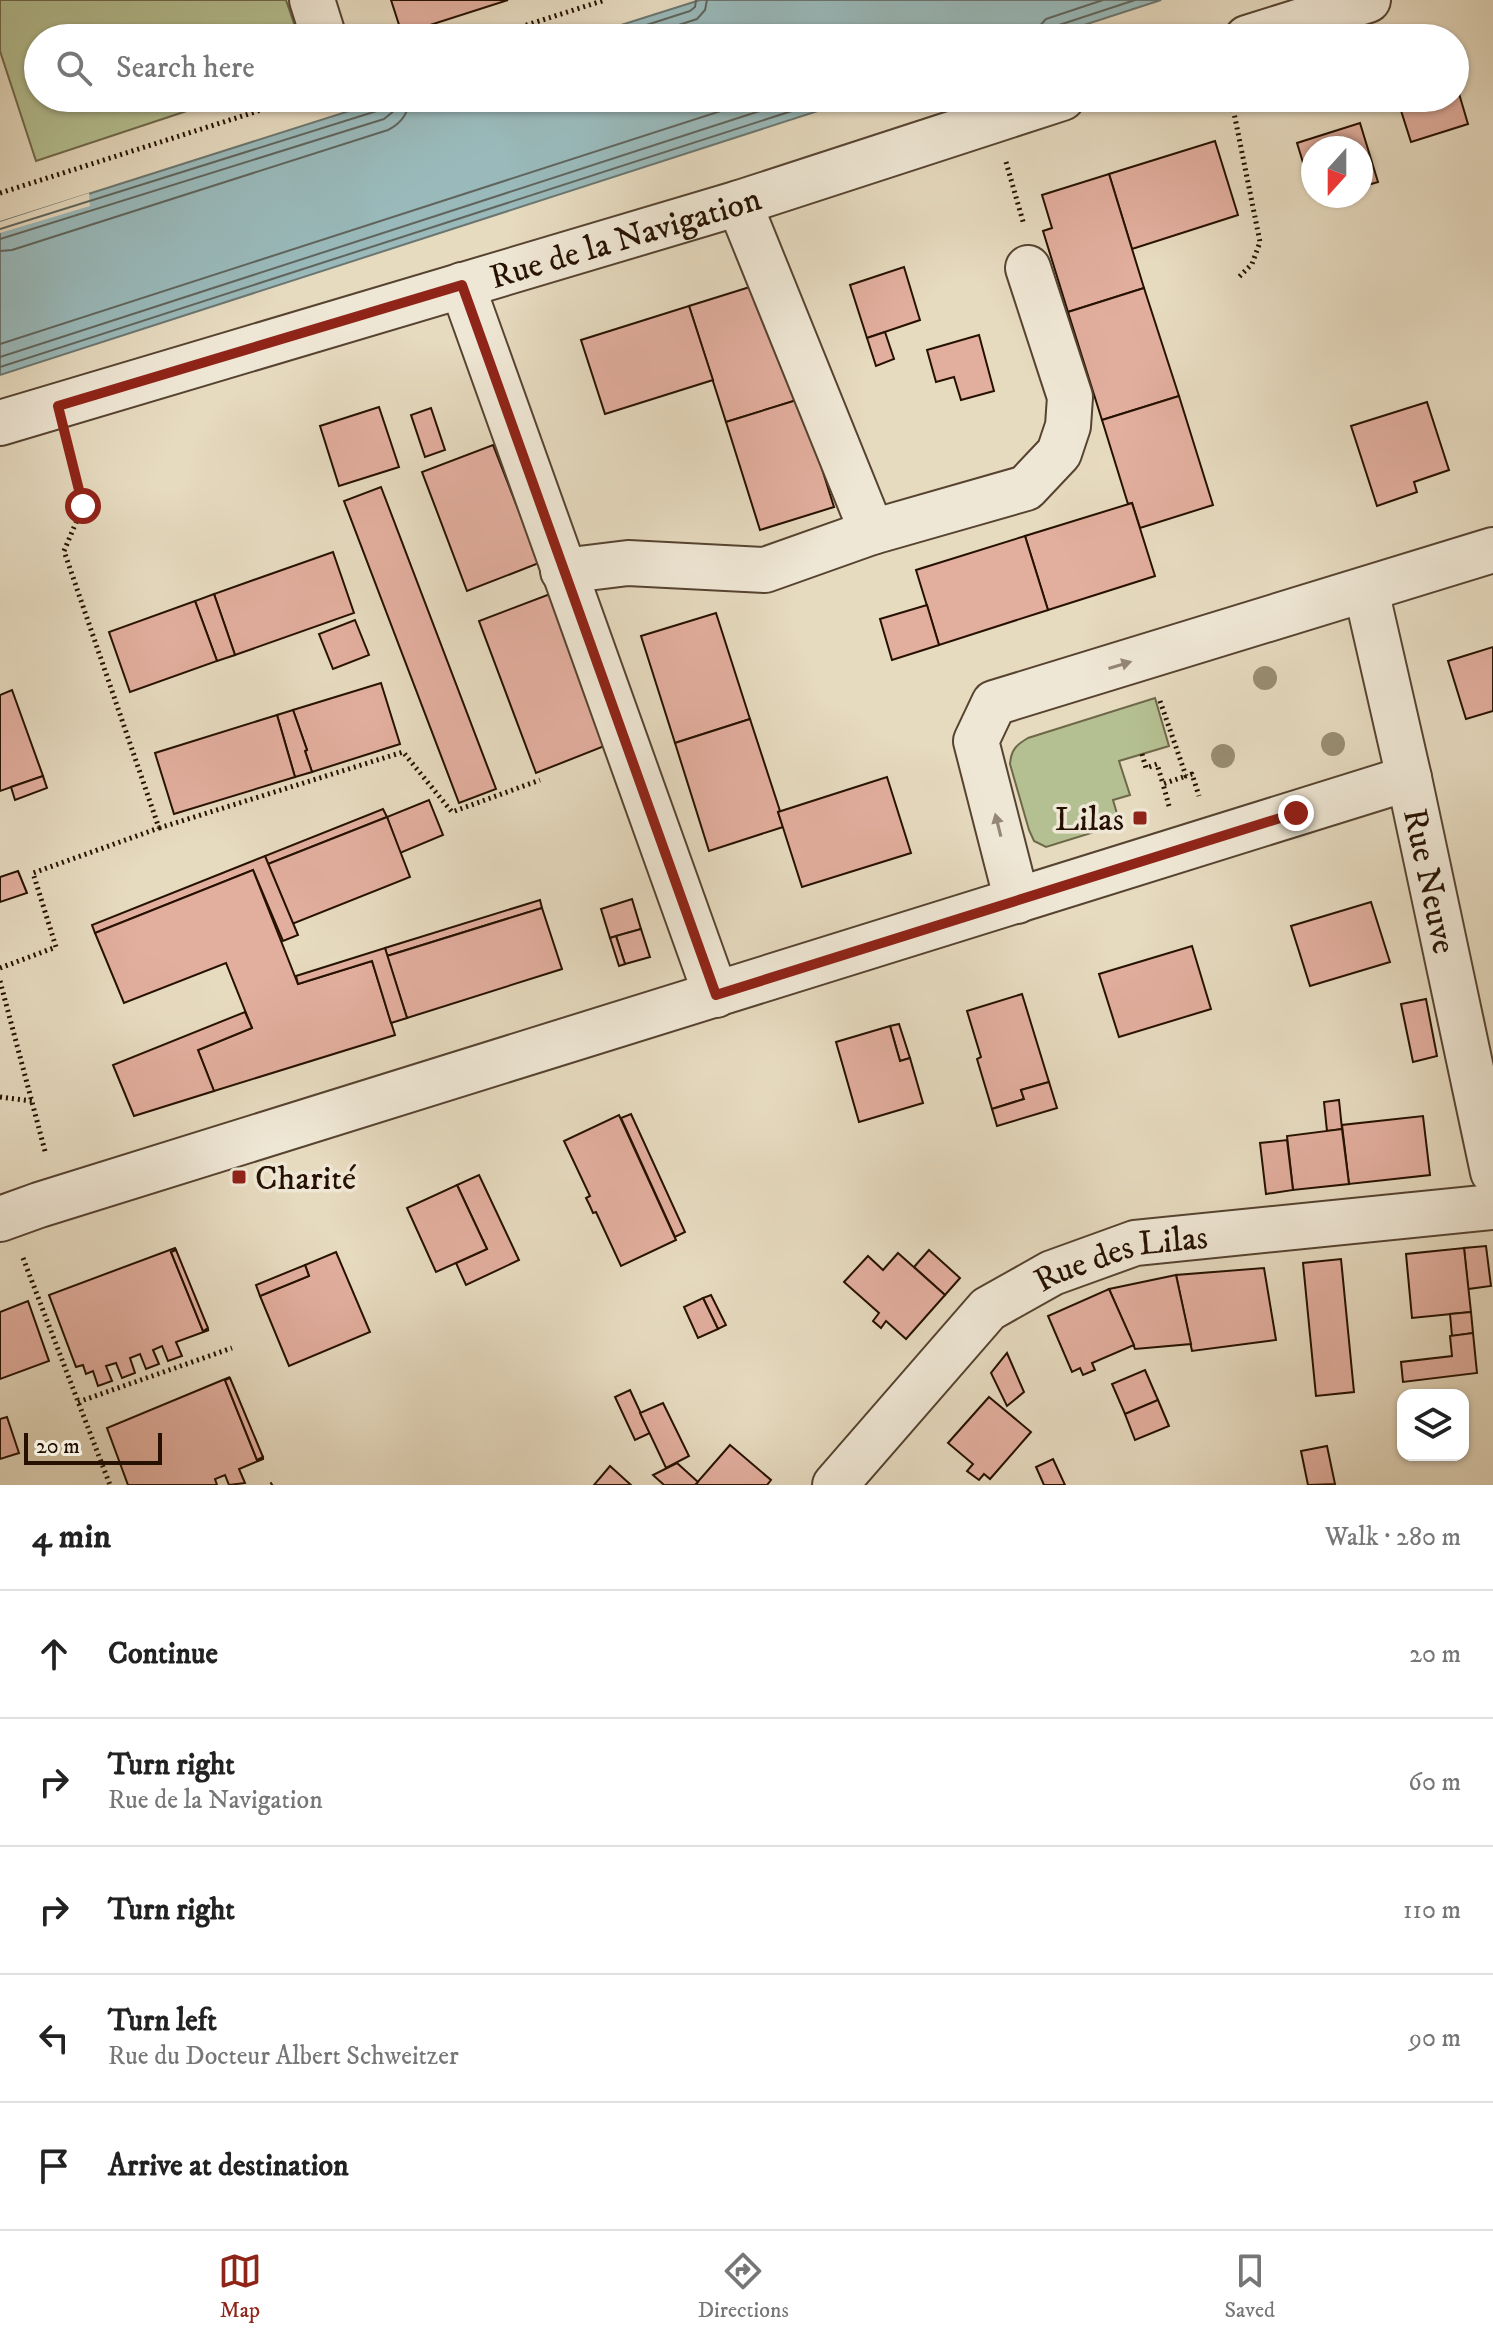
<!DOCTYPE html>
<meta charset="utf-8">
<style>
:root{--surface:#fff;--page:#f2f2f2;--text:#222;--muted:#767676;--line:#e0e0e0;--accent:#8f2418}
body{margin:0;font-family:"IM FELL DW Pica",serif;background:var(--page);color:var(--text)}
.controls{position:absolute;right:24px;bottom:24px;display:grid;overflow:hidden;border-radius:16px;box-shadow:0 2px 6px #0004}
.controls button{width:72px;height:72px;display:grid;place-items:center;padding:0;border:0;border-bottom:2px solid var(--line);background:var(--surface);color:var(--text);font:40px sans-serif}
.compass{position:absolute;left:1301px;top:136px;width:72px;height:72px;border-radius:50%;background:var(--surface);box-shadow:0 2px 6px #0004;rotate:201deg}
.scale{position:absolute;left:24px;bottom:20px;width:138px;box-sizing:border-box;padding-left:8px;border:4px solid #261100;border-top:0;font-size:22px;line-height:28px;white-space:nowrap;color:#261100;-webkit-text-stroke:6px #efe7d5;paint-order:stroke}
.stop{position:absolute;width:24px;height:24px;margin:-18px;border:6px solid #8f2418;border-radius:50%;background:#fff}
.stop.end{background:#8f2418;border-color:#fff;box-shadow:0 2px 8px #0008}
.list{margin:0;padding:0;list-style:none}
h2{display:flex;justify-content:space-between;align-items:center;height:104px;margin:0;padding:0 32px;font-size:34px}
h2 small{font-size:26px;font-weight:400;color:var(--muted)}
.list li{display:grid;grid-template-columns:52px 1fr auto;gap:24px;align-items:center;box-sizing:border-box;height:128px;padding:0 32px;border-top:2px solid var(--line)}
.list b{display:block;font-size:30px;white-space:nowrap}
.list p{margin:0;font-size:26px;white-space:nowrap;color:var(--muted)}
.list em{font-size:26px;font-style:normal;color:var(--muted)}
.icon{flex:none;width:44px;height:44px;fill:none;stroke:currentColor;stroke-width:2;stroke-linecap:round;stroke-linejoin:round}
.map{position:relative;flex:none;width:1493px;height:1485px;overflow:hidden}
.search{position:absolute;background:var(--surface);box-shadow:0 2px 6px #0004;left:24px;right:24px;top:24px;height:88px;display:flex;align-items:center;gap:20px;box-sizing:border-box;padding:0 28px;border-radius:44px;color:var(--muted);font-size:30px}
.sheet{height:744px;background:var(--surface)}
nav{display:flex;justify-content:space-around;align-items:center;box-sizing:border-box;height:112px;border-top:2px solid var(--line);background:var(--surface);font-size:22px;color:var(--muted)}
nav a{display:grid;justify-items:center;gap:4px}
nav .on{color:var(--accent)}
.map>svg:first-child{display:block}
.green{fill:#b5c092;stroke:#6e6849;stroke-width:2}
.water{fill:#99b9ba;stroke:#6b7670;stroke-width:2}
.pier{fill:#e6dabf}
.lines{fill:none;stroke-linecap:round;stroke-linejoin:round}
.shore{stroke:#60655d;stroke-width:2}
.building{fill:#e2ae9e;stroke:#261100;stroke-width:2}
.minor-casing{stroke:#564330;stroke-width:48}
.path{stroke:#261100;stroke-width:5;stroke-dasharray:2 4;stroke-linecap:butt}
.minor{stroke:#efe7d5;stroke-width:44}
.tree{fill:#988d72}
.oneway{fill:#958775}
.route{stroke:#8f2418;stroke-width:10}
.poi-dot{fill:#8f2418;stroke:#efe7d5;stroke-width:3}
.labels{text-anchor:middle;stroke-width:7;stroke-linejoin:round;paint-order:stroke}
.street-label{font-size:34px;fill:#261100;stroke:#efe7d5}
.poi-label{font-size:34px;fill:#261100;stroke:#efe7d5;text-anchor:end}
</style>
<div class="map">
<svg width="1493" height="1485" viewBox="0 0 1493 1485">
<rect width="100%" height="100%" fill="#e6dabf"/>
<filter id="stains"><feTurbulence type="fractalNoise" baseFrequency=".0025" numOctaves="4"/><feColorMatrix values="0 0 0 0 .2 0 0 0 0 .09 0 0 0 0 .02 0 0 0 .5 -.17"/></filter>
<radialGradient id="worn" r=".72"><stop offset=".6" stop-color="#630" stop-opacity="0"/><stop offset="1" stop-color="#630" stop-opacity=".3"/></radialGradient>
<!-- green -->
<g class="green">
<polygon points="0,0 286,0 299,38 38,38 38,98 226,98 36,161 0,51"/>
<path d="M1155,698L1169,746L1119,761L1130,795L1113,800L1120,824L1046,847L1034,841L1029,830L1010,764C1011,750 1016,745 1028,738Z"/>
</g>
<!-- water -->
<g class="water">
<polygon points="700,0 1161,0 1044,38 580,38"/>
<polygon points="390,98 858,98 0,375 0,222"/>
</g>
<!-- pier -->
<polygon class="pier" points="89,193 90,206 0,233 0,222"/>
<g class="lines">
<!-- shore -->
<g class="shore">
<polyline points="606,38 690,11 695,7 696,0"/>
<polyline points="639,38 697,19 705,10 707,0"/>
<polyline points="1037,38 1038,28 1046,19 1103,0"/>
<polyline points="1047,38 1048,31 1053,27 1135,0"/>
<polyline points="0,229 380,110 386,105 387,98"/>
<polyline points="0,239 384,119 395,110 397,98"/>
<path d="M0,251L12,250L388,130C402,123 409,113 409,98"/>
<polyline points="0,344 761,98"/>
<polyline points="0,357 800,98"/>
<polyline points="0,367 832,98"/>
</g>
</g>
<!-- building -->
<g class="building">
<polygon points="391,0 508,0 402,34"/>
<polygon points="1455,80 1468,124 1411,142 1397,98 1455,98"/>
<polygon points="1360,123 1378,182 1361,187 1361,148 1313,148 1313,195 1297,143"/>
<polygon points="1215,141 1238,215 1132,249 1109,174"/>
<polygon points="1109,174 1144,288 1068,312 1043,231 1052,228 1042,195"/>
<polygon points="904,267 920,320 867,338 850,285"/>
<polygon points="753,286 800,399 726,422 689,306"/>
<polygon points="1144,288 1179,396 1102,420 1068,312"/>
<polygon points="689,306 713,380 605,414 581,340"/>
<polygon points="885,332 894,359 876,366 867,338"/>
<polygon points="979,335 994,391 961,400 954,377 936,382 927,350"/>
<polygon points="1179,396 1213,505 1140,528 1132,503 1128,504 1102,420"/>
<polygon points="800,399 834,507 760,530 726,422"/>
<polygon points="1427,402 1449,470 1414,482 1417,492 1377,506 1351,426"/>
<polygon points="379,407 399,467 339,486 320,426"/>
<polygon points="431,408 445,450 425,457 411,415"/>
<polygon points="493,445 539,563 467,591 422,472"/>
<polygon points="381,487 496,789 459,803 344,501"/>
<polygon points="1132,503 1155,576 1048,610 1025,536"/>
<polygon points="1025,536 1048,610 939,645 916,570"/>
<polygon points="333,552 354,613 235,655 214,594"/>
<polygon points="214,594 235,655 217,661 195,601"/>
<polygon points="550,594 607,745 536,773 479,621"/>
<polygon points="195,601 217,661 130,692 109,632"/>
<polygon points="927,605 939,645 892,660 880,619"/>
<polygon points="716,613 750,719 675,743 641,636"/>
<polygon points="355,620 369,655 333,669 319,634"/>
<polygon points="1493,647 1493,711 1466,719 1448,661"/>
<polygon points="381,683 400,744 312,772 305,751 307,750 293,710"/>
<polygon points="12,690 43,776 0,791 0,695"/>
<polygon points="293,710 307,750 305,751 312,772 295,777 277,715"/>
<polygon points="277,715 295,777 174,814 155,753"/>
<polygon points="750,719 780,811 778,812 783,827 709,851 675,743"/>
<polygon points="43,776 47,788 15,800 11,787"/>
<polygon points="887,777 911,853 802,887 778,812"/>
<polygon points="429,800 443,835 400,853 387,817"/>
<polygon points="383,809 387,817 268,864 265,856"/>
<polygon points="387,817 410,877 292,924 268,864"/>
<polygon points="265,856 298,935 283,941 253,870 95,933 92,925"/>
<polygon points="253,870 298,984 372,961 395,1035 214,1091 198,1050 252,1028 226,963 124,1003 95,933"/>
<polygon points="18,871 27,893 0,902 0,877"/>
<polygon points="632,899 641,929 610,938 601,909"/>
<polygon points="540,900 542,908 387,956 385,948"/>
<polygon points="1371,902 1390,962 1310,986 1291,926"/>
<polygon points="542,908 562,969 407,1018 387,956"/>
<polygon points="641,929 650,957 625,964 616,936"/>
<polygon points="616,936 625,964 619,966 610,938"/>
<polygon points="1192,946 1211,1009 1119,1037 1099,974"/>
<polygon points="385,948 407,1018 391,1023 372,961 298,984 296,976"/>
<polygon points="1022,994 1049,1082 1021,1090 1024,1099 992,1109 977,1059 981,1057 967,1011"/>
<polygon points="1426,999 1437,1056 1413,1062 1401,1004"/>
<polygon points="245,1012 252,1028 198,1050 214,1091 134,1116 113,1065"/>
<polygon points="899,1024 910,1058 900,1061 890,1026"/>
<polygon points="890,1026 900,1061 910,1058 923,1103 859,1122 836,1042"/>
<polygon points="1049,1082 1057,1108 997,1126 992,1109 1024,1099 1021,1090"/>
<polygon points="1339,1100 1342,1129 1327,1131 1324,1102"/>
<polygon points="631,1114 685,1232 675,1237 621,1118"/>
<polygon points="619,1115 676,1240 621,1266 596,1212 593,1213 590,1206 586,1198 590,1196 564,1141"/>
<polygon points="1423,1116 1430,1175 1349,1184 1342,1125"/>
<polygon points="1342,1129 1349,1184 1293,1190 1287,1136"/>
<polygon points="1287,1140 1293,1190 1266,1194 1260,1143"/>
<polygon points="479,1175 519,1260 466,1285 456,1263 487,1249 457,1185"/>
<polygon points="457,1185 487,1249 436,1272 407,1208"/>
<polygon points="1486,1246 1491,1286 1468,1289 1464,1248"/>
<polygon points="175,1248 176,1250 171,1252 203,1331 209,1330 176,1342 182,1356 168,1361 162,1346 153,1350 159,1364 146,1369 140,1354 130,1358 135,1373 122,1378 116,1363 106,1366 112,1381 98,1386 93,1371 86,1374 83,1365 76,1367 49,1295"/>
<polygon points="1464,1248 1471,1312 1412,1318 1406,1254"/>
<polygon points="176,1250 208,1328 203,1331 171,1252"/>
<polygon points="929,1250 960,1278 945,1295 914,1267"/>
<polygon points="336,1252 370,1332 289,1366 260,1296 309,1276 305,1265"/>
<polygon points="898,1253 945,1295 906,1339 886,1321 881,1328 873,1321 879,1313 844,1282 868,1256 883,1270"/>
<polygon points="1341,1259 1354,1392 1316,1396 1303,1263"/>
<polygon points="305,1265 309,1276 260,1296 256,1285"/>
<polygon points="1264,1268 1276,1340 1192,1351 1176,1275"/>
<polygon points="1176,1275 1191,1344 1135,1349 1109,1289"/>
<polygon points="1109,1289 1134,1345 1092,1363 1095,1370 1083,1375 1080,1368 1072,1372 1048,1316"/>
<polygon points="711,1295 726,1325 718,1329 703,1298"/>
<polygon points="703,1298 718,1329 698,1338 684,1307"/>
<polygon points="28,1301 49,1361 0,1379 0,1312"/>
<polygon points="1471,1312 1473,1333 1452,1336 1450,1314"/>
<polygon points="1473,1333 1477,1373 1403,1382 1401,1362 1452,1356 1450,1336"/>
<polygon points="1007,1353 1024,1392 1007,1406 991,1373"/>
<polygon points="1145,1370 1158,1400 1125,1414 1112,1384"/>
<polygon points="230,1377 225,1380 257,1460 263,1457 263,1459 239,1469 245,1483 229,1485 225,1475 215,1479 217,1485 128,1485 107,1428"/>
<polygon points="230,1378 263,1457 257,1460 225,1380"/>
<polygon points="630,1390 650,1433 635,1440 615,1397"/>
<polygon points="989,1397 1031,1432 990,1479 984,1474 979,1480 967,1471 973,1464 948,1443"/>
<polygon points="1158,1400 1169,1426 1135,1440 1125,1414"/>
<polygon points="663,1403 689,1456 666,1468 640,1413"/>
<polygon points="7,1417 19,1453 0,1459 0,1419"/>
<polygon points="730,1445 771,1480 767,1485 695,1485"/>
<polygon points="1327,1446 1335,1484 1308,1485 1301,1451"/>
<polygon points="1053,1459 1065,1485 1044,1485 1036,1467"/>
<polygon points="677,1463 698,1482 695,1485 664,1485 653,1475"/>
<polygon points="610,1466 631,1485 594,1485"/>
</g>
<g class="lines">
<!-- minor casing -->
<g class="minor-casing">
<g id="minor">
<polyline points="312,0 324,38"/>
<polyline points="1247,38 1368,0"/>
<polyline points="739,203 872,532"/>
<polyline points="462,285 716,995"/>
<path id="s1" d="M0,423L739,203L1062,98"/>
<polyline points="563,571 628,563 765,570 872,532 1026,488 1059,453 1068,426 1070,397 1028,268"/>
<path id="s2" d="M1366,590L1409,778L1493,1172"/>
<polyline points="1017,901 976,741 994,703 1493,550"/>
<polyline points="0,1219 39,1205 1409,778"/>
<path id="s3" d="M835,1485L988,1309L1052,1273L1135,1243L1493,1207"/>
</g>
</g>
<!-- path -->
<g class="path">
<polyline points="486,38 605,0"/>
<polyline points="1231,98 1260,242 1252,264 1238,278"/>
<polyline points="1006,162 1024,225"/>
<polyline points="0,193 299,98"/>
<polyline points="1160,701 1186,776 1192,774 1199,796"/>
<polyline points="1142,754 1146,768 1157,764 1163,784"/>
<polyline points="1169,806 1163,784 1186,776"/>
<polyline points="159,828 403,752 452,812 540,780"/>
<polyline points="0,968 56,947 33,873 159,828 64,551 83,506 69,451"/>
<polyline points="0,981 46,1155"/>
<polyline points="0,1097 32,1101"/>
<polyline points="23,1258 110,1485"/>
<polyline points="78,1402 232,1348"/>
<polyline points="271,1485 274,1483"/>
</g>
<!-- minor -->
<use href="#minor" class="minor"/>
</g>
<!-- trees -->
<g class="tree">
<circle cx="1265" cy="678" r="12"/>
<circle cx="1333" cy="744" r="12"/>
<circle cx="1223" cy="756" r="12"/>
</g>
<!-- one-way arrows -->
<defs><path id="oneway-solid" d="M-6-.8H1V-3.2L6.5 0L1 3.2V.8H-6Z" transform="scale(2)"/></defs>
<g class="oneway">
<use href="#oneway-solid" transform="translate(1120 665) rotate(-17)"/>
<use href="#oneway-solid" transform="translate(998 825) rotate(-104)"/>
</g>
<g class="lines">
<!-- route -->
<polyline class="route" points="83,506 58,406 462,285 716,995 1296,813"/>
</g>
<!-- markers -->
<g class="poi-dot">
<rect x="1132" y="810" width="16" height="16" rx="4"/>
<rect x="231" y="1169" width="16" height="16" rx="4"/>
</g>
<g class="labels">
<!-- street labels -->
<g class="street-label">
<text dy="12" stroke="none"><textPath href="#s1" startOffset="652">Rue de la Navigation</textPath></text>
<text dy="12" stroke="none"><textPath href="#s2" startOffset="298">Rue Neuve</textPath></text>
<text dy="12" stroke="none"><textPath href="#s3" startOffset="378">Rue des Lilas</textPath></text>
</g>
<!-- poi labels -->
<g class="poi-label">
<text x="1124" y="830">Lilas</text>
<text x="255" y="1189" text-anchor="start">Charité</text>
</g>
</g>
<rect width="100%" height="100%" filter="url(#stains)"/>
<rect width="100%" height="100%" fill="url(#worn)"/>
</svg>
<div class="controls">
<button><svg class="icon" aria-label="layers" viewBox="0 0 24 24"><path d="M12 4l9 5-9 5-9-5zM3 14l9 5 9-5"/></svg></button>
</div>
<svg class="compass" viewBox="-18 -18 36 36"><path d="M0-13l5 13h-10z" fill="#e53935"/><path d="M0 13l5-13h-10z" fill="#767676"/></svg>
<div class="scale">20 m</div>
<div class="stop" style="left:83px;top:506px"></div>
<div class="stop end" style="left:1296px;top:813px"></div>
<div class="search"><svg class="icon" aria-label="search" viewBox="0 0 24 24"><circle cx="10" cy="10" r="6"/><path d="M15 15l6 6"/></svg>Search here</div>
</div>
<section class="sheet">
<h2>4 min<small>Walk · 280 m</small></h2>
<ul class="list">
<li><svg class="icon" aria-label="ahead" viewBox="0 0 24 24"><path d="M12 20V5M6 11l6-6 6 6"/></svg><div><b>Continue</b></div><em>20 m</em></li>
<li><svg class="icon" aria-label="right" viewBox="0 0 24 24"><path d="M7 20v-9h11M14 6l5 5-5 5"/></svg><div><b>Turn right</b><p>Rue de la Navigation</p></div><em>60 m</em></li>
<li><svg class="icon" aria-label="right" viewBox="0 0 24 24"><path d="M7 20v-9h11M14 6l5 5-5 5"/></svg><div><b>Turn right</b></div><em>110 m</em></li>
<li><svg class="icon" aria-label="left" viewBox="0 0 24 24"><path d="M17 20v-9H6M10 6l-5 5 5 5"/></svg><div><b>Turn left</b><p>Rue du Docteur Albert Schweitzer</p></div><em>90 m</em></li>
<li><svg class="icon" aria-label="arrive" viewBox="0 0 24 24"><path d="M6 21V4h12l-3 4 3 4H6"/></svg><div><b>Arrive at destination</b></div></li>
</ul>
</section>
<nav>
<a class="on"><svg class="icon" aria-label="map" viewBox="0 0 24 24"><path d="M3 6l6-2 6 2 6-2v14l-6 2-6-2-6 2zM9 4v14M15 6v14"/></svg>Map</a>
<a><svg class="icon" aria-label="directions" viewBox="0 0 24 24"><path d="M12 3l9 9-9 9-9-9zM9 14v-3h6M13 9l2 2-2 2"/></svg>Directions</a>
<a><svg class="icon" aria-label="saved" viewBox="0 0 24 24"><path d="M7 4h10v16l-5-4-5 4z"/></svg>Saved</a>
</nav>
